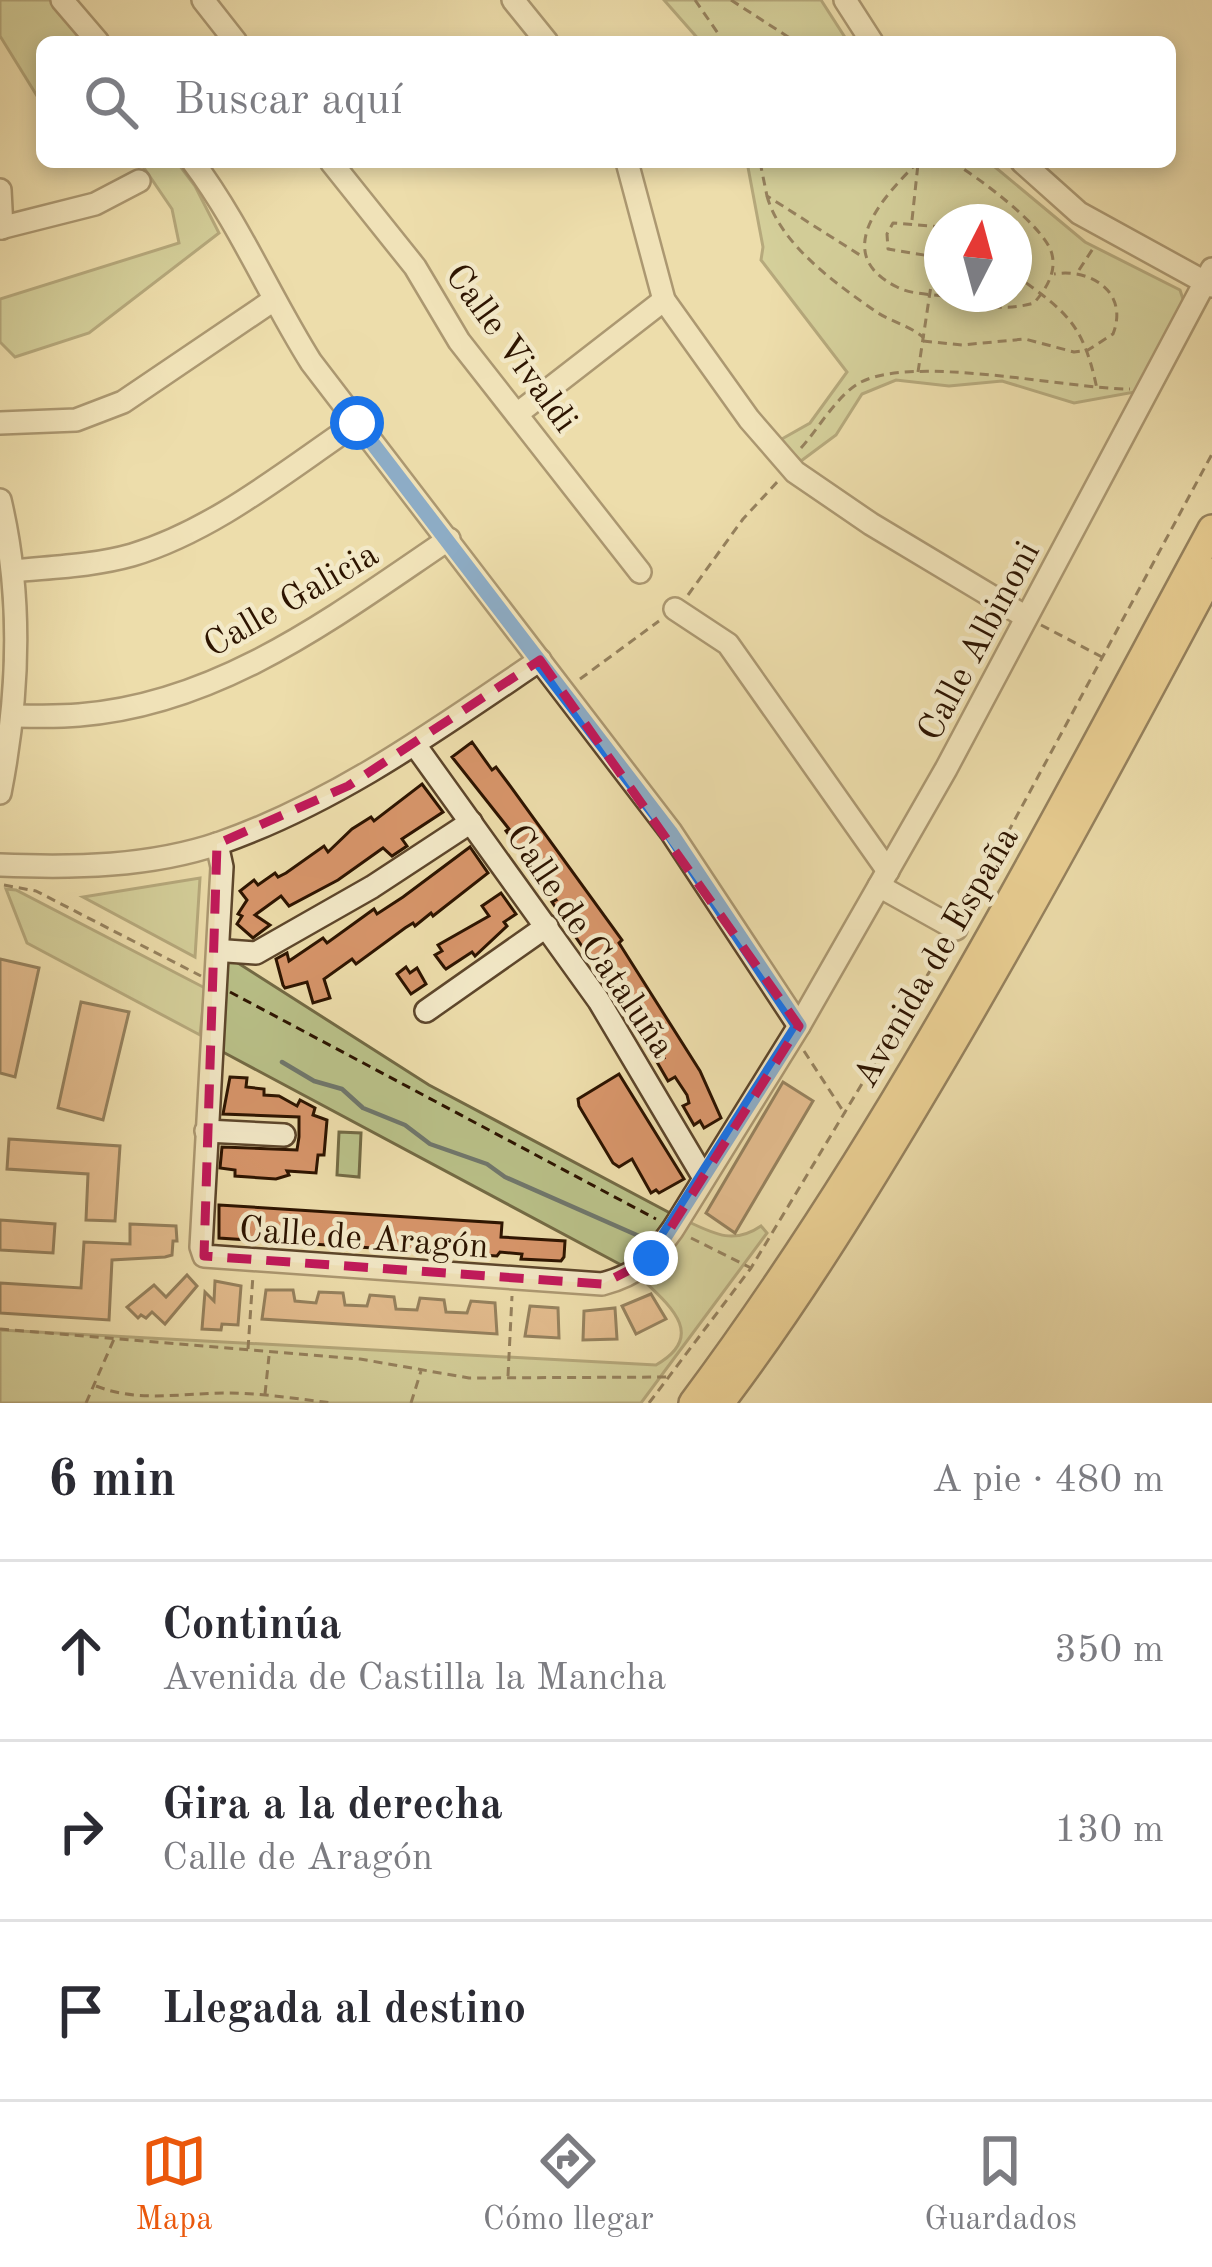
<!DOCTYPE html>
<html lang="es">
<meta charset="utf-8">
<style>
:root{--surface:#fff;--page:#f7f7f7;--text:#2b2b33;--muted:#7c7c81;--line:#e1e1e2;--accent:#ea580c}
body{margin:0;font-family:"Old Standard TT",serif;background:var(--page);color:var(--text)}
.compass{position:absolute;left:924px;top:204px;width:108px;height:108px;border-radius:50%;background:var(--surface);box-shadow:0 6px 18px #0003;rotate:6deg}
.stop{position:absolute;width:36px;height:36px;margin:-27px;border:9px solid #1a73e8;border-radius:50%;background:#fff}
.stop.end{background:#1a73e8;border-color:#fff;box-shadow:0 3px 12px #0008}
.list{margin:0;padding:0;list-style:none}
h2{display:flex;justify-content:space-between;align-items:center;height:156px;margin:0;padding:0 48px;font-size:51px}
h2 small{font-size:39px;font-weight:400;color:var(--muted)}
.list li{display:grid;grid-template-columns:78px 1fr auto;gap:36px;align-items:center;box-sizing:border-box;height:180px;padding:0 48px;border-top:3px solid var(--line)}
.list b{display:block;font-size:45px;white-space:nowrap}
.list p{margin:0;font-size:39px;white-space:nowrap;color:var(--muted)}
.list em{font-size:39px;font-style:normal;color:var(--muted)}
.icon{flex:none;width:66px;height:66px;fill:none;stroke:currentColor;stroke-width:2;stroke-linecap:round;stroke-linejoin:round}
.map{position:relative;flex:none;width:1212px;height:1403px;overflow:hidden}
.search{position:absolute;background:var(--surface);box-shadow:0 6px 18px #0003;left:36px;right:36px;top:36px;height:132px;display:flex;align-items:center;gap:30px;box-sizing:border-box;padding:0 42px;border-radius:18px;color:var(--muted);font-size:45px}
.sheet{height:696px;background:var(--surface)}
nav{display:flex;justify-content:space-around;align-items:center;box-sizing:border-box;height:168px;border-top:3px solid var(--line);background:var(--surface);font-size:33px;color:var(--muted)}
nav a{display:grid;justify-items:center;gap:6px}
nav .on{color:var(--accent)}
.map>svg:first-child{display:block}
.green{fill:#b9c088;stroke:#736a44;stroke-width:3;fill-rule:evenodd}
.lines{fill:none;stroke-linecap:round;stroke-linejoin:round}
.stream{stroke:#70776c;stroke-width:4.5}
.building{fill:#d7956a;stroke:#2d1400;stroke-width:3}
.minor-casing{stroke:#5d462b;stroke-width:26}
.major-casing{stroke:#2d1400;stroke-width:32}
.path{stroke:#2d1400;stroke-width:3;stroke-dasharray:9 6;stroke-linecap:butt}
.minor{stroke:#f3e9c8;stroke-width:21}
.major{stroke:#e6be76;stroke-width:27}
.route{stroke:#1a73e8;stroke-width:15}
.marked{fill:none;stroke:#c2185b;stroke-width:9;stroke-dasharray:24 15;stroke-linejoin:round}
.labels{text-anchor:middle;stroke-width:9;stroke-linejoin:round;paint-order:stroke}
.street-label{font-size:36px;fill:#2d1400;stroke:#f3e9c8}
</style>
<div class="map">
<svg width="1212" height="1403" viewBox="0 0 1212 1403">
<rect width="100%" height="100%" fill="#edddab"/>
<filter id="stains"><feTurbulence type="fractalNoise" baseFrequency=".00167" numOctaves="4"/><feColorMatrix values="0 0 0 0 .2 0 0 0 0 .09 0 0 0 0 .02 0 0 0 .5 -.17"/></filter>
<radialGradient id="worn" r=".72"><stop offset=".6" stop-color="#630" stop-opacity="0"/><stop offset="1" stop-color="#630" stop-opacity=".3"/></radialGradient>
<!-- green -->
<g class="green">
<polygon points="0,0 50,0 83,42 42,42 42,104 0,36"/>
<polygon points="664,0 821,0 848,42 701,42"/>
<polygon points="140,162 177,162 195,186 219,233 89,333 15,357 0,342 0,299 179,243 172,209"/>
<path d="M747,162H989L1085,242L1180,290L1184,302L1135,392L1074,403L1002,381L949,386L896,380L862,394L836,435L801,461L780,440L810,423L847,372L761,260L763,247ZM942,222H1014V294H942Z"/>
<polygon points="200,878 195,957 83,897"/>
<polygon points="6,889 16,890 205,988 200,1035 27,943"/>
<polygon points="227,956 429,1085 670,1213 645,1249 625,1267 221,1051"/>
<polygon points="339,1132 361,1133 359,1177 337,1175"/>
<path d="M689,1222C716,1235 735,1244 761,1226L767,1233L641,1403H0V1330L656,1365C705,1337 673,1308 644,1281L657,1269Z"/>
</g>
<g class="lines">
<!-- stream -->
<polyline class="stream" points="282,1062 314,1081 342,1089 363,1108 405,1125 430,1144 487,1164 505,1177 648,1240"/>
</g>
<!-- building -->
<g class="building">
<polygon points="472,742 492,770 496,767 508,783 622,940 619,943 700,1071 721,1118 704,1128 700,1121 694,1125 683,1106 689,1103 687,1095 675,1077 668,1081 657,1062 664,1058 648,1032 641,1036 635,1027 632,1022 639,1018 621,989 614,994 605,980 612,976 599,956 592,961 552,902 556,900 506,831 509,829 452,757"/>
<polygon points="422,784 443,812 402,839 407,846 392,856 383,848 338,880 289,906 281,896 255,915 270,925 253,938 237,924 242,916 238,914 247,900 240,891 254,880 258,885 275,873 278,877 286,873 324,846 328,852 352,829 371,817 374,821"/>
<polygon points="470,847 488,873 433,916 431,913 415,926 413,923 405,928 356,964 352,959 324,979 330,998 313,1003 307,982 285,988 283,985 276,959 287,953 289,961 323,938 327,943 374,909 377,914 403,897"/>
<polygon points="501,893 516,914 504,922 507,926 475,956 472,952 446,969 444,967 435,955 442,951 438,945 489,916 482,906"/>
<polygon points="0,959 39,968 15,1077 0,1073"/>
<polygon points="406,967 410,973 417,968 426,984 411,994 397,974"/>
<polygon points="81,1002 129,1012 103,1120 58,1108"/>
<polygon points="619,1074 684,1179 659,1193 656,1190 651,1193 632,1159 619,1167 613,1163 579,1106 578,1099"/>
<polygon points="230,1077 247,1078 246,1087 264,1089 264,1095 279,1096 297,1106 300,1100 315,1108 313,1115 327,1120 324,1155 318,1155 316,1173 287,1171 289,1175 276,1179 235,1176 235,1170 220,1168 222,1147 297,1150 299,1137 299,1117 223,1114"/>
<polygon points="783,1082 813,1101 735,1233 706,1213"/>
<polygon points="9,1139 120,1146 115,1221 86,1220 88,1174 7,1169"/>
<polygon points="219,1205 502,1223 501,1237 565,1241 564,1257 561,1261 521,1259 522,1254 500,1252 497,1256 481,1255 219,1238"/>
<polygon points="0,1220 55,1224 53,1253 0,1250"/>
<polygon points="130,1224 176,1226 177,1241 173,1241 172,1255 165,1257 112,1260 109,1320 0,1313 0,1283 81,1288 84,1242 130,1244"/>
<polygon points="187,1275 197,1286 165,1324 152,1312 146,1318 141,1315 138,1318 127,1307 154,1285 166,1297"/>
<polygon points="215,1281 241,1286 238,1325 222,1324 221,1330 202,1329 205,1292 214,1301"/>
<polygon points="266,1290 293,1290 295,1301 316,1303 319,1292 343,1293 345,1305 367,1306 370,1295 394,1297 396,1309 417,1310 420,1298 444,1300 446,1312 467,1313 471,1301 495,1303 497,1334 262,1319"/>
<polygon points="651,1294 666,1319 636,1334 622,1306"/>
<polygon points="530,1306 558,1308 559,1338 525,1336"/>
<polygon points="615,1308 617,1339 583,1340 584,1311"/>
</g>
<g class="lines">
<!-- minor casing -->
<g class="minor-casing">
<g id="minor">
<polyline points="62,0 98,42"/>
<polyline points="203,0 236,42"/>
<polyline points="513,0 547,42"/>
<polyline points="845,0 872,42"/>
<path d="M193,162C239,223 270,297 311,362L671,832L799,1026"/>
<polyline points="331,162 415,267 459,341 640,572"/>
<polyline points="627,162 664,300 749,419 795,472 871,524 1026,617"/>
<polyline points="1022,162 1079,213 1212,286"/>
<polyline points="0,190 2,228"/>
<polyline points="0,228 95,204 139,181"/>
<polyline points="517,414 664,300"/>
<polyline points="0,423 76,420 123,402 272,301"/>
<path d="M0,500C23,597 19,696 0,793"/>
<path d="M13,571C53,567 93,566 132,555C215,530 287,470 357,423"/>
<polyline points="675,609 728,644 888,871"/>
<path d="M14,716C36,716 57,717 79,715C221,704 335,616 449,539"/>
<polyline points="415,745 599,1001 704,1178"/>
<path d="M217,844L222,867L201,1247L204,1256L602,1284C640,1274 650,1260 673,1229L799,1026L946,769L1212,269"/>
<path d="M0,865C73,868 150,867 220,843C337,802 438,729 540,660"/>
<polyline points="879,886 956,929"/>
<polyline points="227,951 256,953 372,887 471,822"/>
<polyline points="426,1011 547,926"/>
<polyline points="206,1131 284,1135"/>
</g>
</g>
<!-- major casing -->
<g class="major-casing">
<g id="major">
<path d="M693,1403C896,1131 1051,826 1212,529"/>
<path d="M720,1403C792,1308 854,1208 915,1106C1020,931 1116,752 1212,572"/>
</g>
</g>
<!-- path -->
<g class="path">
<polyline points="695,0 724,42"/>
<polyline points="731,0 796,42"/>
<polyline points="760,162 767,196 863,257"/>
<path d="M918,162C882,198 830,254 897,287C910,294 928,294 943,296C978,303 998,313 1034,303C1046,289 1058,271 1051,251C1041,224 977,176 952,162"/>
<path d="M767,196C780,244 835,283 875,311C891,322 909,325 924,338"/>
<polyline points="912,220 918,164"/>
<polyline points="942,227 893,223 887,234 888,249 942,258"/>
<polyline points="1079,270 1094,247"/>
<path d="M1014,274C1066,312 1083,322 1097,389"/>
<path d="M923,341L962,345L1025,339L1074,352L1088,350L1113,334C1129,293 1092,268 1054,274"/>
<polyline points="918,372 935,259"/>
<path d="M801,448C818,429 835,399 856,385C905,352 1066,389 1130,389"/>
<polyline points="688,595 743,519 779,480"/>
<polyline points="1041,625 1102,657"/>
<polyline points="580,679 659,621"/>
<polyline points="4,885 36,891 201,976"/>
<polyline points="965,912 1212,454"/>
<polyline points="230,992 656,1219"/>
<polyline points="804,1051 845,1114"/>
<polyline points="691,1238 751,1268"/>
<polyline points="0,1329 360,1359 469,1378 667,1377"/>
<polyline points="248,1349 253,1275"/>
<polyline points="508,1376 512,1296"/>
<path d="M96,1386C139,1403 181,1393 227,1393C262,1393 298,1399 332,1403"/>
<polyline points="265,1394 269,1356"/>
<polyline points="86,1403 114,1339"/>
<polyline points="411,1403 421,1371"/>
<polyline points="649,1403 751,1268 945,946"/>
</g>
<!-- minor -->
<use href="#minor" class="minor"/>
<!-- major -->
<use href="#major" class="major"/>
</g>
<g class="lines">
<!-- route -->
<polyline class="route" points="357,423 670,832 799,1026 651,1258"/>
</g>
<!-- marked area -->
<path d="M0 0H1212V1403H0ZM540,660L799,1026L651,1259L602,1284L204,1256L217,844L348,786Z" fill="#edddab" fill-opacity=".55" fill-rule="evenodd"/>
<path class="marked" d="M540,660L799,1026L651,1259L602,1284L204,1256L217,844L348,786Z"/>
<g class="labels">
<!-- street labels -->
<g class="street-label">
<text transform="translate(513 347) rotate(54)" y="13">Calle Vivaldi</text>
<text transform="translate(290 598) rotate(-30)" y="13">Calle Galicia</text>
<text transform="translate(977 640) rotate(-62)" y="13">Calle Albinoni</text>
<text transform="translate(592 940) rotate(56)" y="13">Calle de Cataluña</text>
<text transform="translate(934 956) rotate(-60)" y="13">Avenida de España</text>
<text transform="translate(364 1236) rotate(4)" y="13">Calle de Aragón</text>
</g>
</g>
<rect width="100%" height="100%" filter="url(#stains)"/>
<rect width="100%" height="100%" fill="url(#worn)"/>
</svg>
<svg class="compass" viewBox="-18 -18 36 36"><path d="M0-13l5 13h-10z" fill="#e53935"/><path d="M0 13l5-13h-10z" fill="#7c7c81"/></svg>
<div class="stop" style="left:357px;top:423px"></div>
<div class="stop end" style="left:651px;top:1258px"></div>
<div class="search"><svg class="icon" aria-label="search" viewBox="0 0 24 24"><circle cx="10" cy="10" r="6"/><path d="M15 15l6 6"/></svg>Buscar aquí</div>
</div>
<section class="sheet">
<h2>6 min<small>A pie · 480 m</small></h2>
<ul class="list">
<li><svg class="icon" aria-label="ahead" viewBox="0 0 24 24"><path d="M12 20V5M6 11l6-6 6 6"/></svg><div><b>Continúa</b><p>Avenida de Castilla la Mancha</p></div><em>350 m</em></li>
<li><svg class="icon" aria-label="right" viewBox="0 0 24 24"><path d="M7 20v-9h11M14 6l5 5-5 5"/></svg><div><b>Gira a la derecha</b><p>Calle de Aragón</p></div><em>130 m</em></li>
<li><svg class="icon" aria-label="arrive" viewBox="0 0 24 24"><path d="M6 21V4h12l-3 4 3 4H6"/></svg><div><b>Llegada al destino</b></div></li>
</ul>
</section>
<nav>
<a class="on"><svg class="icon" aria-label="map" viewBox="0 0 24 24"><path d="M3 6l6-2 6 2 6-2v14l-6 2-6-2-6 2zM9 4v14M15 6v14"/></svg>Mapa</a>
<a><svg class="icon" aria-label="directions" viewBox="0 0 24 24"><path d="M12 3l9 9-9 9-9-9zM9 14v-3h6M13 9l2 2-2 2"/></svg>Cómo llegar</a>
<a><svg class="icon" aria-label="saved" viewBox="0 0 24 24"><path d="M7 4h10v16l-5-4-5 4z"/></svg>Guardados</a>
</nav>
